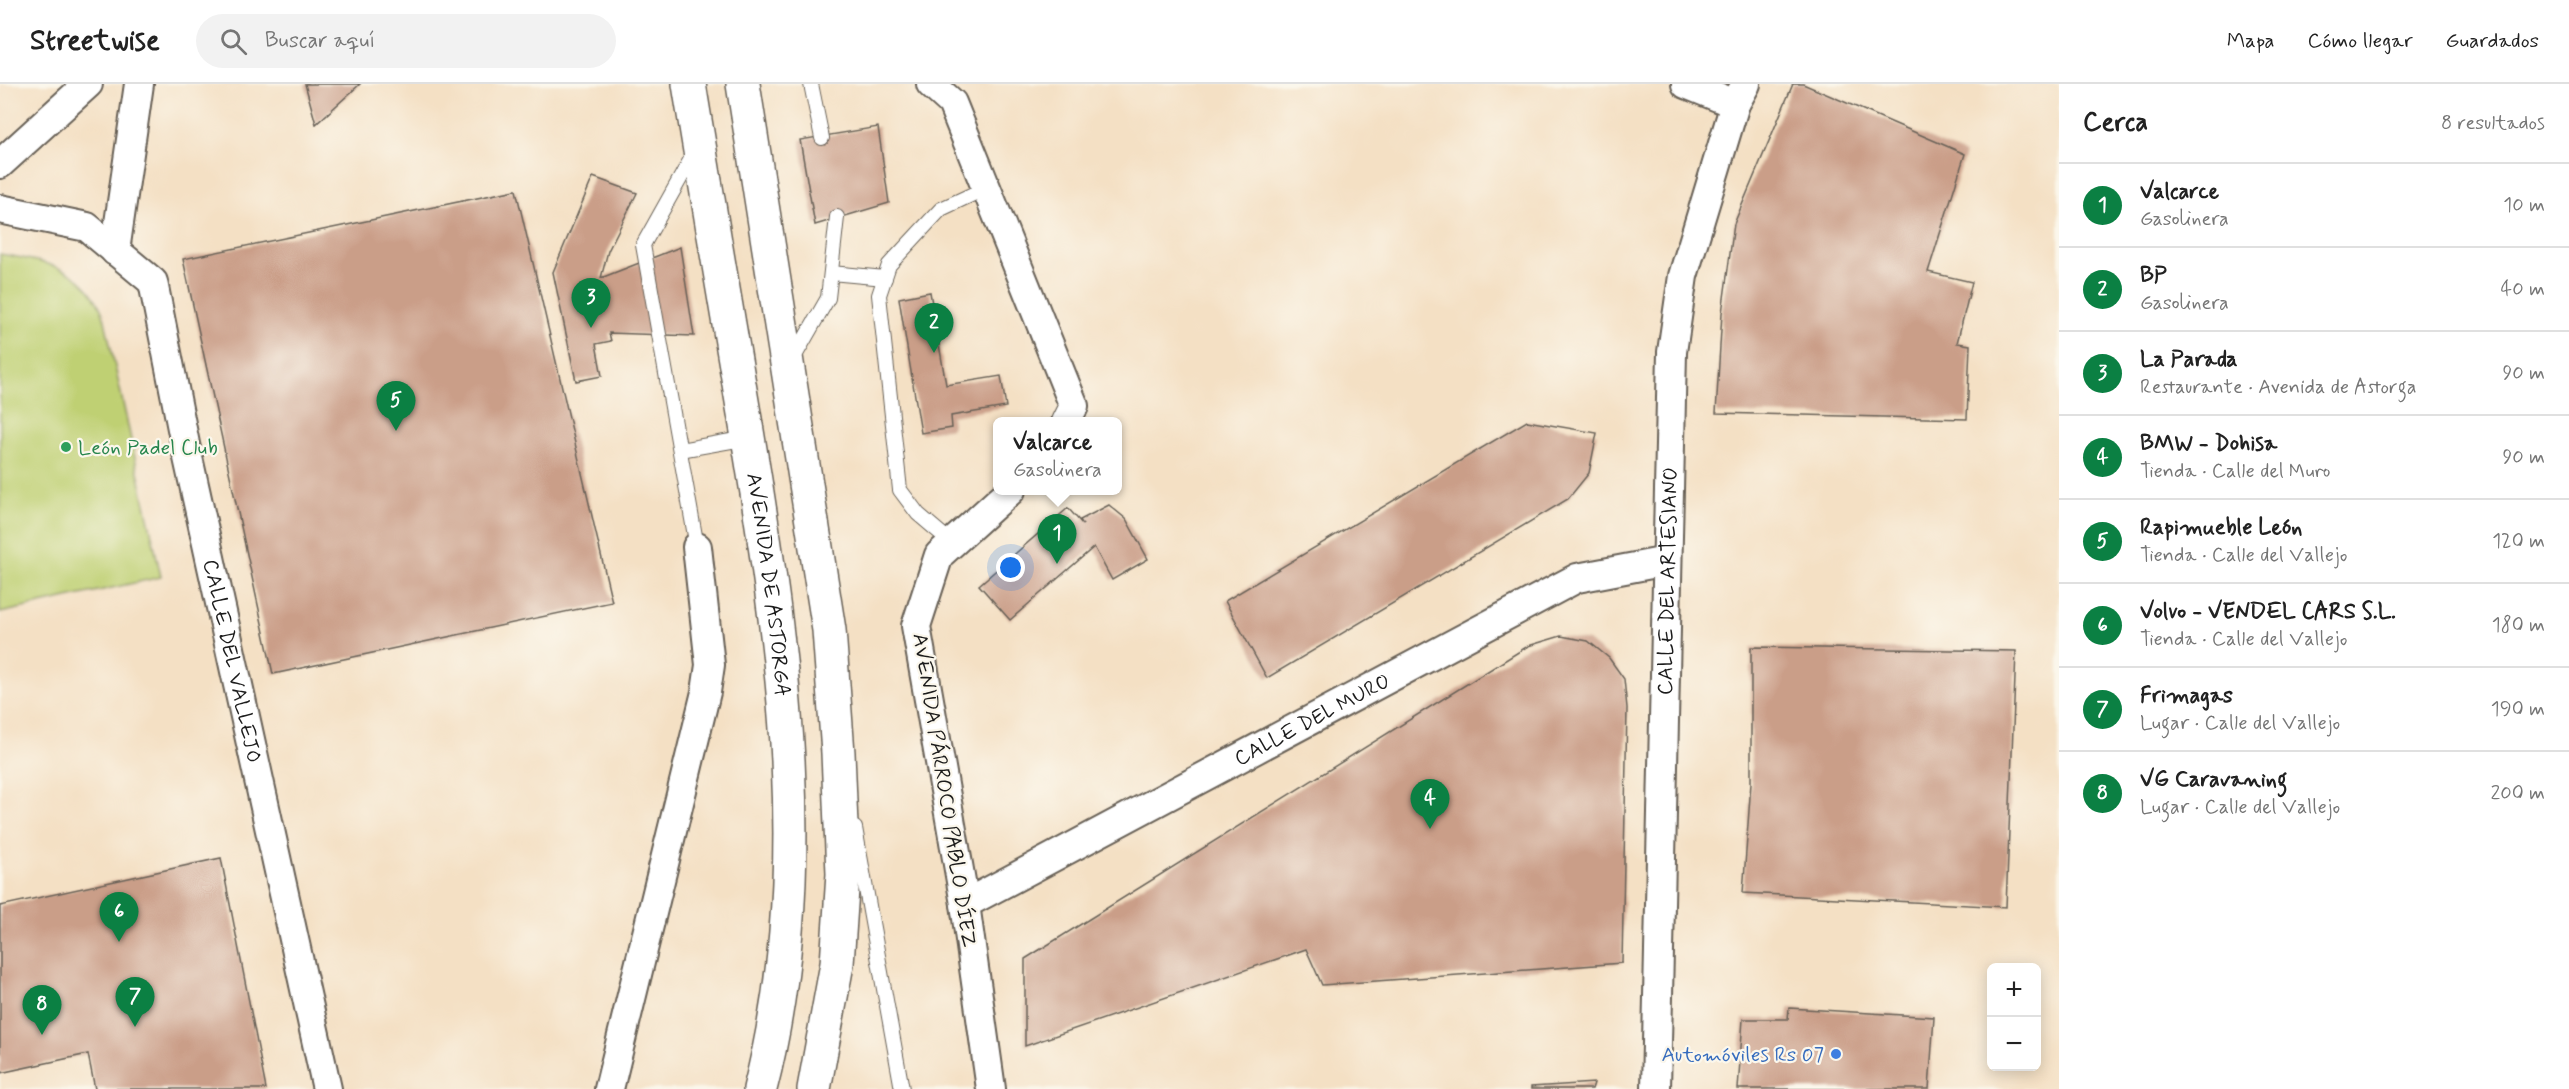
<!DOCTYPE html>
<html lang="es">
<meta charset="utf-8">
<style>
:root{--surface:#fff;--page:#f2f2f2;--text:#222;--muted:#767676;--line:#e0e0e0;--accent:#0b8043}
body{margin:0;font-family:Mynerve,sans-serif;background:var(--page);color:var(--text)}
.controls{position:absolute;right:18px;bottom:18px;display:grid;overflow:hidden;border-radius:9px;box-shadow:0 3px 15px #0003}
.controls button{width:54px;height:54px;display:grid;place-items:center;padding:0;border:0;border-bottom:2px solid var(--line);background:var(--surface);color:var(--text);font:30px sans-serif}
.you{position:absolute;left:1011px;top:484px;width:21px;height:21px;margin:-15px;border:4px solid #fff;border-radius:50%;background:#1a73e8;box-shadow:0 0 0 9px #1a73e833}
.badge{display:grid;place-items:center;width:39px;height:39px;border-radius:50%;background:var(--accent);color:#fff;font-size:20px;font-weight:700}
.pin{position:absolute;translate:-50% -50px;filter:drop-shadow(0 2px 3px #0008)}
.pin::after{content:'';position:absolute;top:32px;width:21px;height:18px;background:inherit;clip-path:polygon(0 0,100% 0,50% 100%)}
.popup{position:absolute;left:993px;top:333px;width:129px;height:78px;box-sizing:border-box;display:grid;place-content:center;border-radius:9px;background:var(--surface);filter:drop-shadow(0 2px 4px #0005);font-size:20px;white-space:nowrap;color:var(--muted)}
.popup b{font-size:22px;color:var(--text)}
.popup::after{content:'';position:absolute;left:50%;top:100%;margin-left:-12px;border:12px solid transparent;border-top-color:var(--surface)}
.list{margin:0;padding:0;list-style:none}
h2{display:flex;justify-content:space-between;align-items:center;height:78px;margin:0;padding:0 24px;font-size:26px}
h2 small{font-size:20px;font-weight:400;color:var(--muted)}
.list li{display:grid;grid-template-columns:39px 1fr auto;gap:18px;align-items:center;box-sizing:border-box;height:84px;padding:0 24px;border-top:2px solid var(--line)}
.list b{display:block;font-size:22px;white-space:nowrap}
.list p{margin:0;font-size:20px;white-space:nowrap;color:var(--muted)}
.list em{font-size:20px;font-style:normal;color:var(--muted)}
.icon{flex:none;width:33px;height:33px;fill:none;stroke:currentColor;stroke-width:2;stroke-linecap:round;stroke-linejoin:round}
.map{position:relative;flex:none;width:2059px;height:1005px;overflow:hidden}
header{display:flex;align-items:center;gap:36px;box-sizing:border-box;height:84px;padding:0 30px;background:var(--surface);border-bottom:2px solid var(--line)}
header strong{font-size:28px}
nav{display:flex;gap:33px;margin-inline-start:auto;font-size:21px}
.search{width:420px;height:54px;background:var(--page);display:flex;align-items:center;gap:15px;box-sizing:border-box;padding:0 21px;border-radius:33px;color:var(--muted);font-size:22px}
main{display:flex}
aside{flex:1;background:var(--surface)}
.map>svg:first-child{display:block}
.green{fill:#bfd073;stroke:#6e7648;stroke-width:1.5}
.building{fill:#ca9e88}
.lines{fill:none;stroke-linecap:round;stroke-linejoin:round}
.lane-casing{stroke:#686157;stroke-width:16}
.street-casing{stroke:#686157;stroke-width:32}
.highway-casing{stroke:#686157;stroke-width:36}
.lane{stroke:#fff;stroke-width:14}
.street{stroke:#fff;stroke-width:28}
.highway{stroke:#fff;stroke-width:33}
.leisure-dot{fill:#2e9e5b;stroke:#fbf7ec;stroke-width:2}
.shop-dot{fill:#3f7fe0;stroke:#fbf7ec;stroke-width:2}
.labels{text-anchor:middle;stroke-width:4.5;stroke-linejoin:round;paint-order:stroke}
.leisure-label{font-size:21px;fill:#27864d;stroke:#fbf7ec;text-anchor:start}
.street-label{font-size:21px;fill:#1c1c1c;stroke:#fbf7ec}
.shop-label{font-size:21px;fill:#366cbe;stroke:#fbf7ec;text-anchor:end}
</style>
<header>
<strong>Streetwise</strong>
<div class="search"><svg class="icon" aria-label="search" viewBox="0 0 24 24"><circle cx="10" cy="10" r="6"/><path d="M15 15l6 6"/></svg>Buscar aquí</div>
<nav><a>Mapa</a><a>Cómo llegar</a><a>Guardados</a></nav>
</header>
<main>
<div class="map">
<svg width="2059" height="1005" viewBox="0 0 2059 1005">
<rect width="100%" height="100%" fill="#fbf7ec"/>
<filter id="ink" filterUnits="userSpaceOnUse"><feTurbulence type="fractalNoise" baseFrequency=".0167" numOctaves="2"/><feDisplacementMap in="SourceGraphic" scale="12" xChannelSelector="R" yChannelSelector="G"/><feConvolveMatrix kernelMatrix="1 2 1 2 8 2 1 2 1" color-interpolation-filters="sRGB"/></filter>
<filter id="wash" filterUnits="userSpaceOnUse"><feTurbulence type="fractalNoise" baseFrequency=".008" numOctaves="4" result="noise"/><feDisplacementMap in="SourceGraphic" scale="24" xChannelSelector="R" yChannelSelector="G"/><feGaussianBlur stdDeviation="1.35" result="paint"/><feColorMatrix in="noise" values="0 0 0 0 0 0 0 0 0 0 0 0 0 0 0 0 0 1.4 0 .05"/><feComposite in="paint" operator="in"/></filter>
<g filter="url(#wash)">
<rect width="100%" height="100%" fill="#f4e0c4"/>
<!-- green -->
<path class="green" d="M0,170C48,179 84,182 104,232L161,493L0,529Z"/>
<g id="blocks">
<!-- building -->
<g class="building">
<polygon points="305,0 360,0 316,40"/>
<polygon points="1793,0 1803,0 1965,70 1928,188 1972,198 1957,259 1970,261 1967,335 1716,329 1722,229 1734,140"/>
<polygon points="878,43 889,119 815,141 800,56"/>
<polygon points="593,93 637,109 608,167 601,194 680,163 694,252 609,249 611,257 596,260 602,292 576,297 553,188"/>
<polygon points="516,106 612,518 273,590 183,175"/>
<polygon points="930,208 946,301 1001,292 1006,323 951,332 952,344 921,349 899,214"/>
<polygon points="1527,337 1597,349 1589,389 1568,415 1267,594 1225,517"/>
<polygon points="1109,421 1126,435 1148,475 1112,496 1094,463 1010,536 979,501 1068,424 1083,441 1080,436"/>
<polygon points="1561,552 1588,557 1609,574 1624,595 1627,624 1622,879 1322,901 1306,865 1025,962 1025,875 1528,562"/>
<polygon points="1751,563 2016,567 2006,823 1743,809 1751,699"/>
<polygon points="221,774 266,1005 95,1005 88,970 0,989 0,822"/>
<polygon points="1789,924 1934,933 1929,1005 1738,1005 1743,935 1788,935"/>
<polygon points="1594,999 1592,1005 1531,1005 1531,1003"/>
</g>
</g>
</g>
<g filter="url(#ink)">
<use href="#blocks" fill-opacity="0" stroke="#686157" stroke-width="1.5"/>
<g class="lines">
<!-- lane casing -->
<g class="lane-casing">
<g id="lane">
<polyline points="811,0 822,54"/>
<polyline points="695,68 643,161 697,463"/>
<polyline points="831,189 885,194"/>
<polyline points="792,277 828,214 837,133"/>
<polyline points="680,366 748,354"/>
<polyline points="952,459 918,430 900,406 879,211 889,181 941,125 986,104"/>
<polyline points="855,744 902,1005"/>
</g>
</g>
<!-- street casing -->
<g class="street-casing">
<g id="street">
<polyline points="931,0 952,19 1074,322 1066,338"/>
<polyline points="1686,0 1735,20"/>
<polyline points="0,80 88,0"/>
<path id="s1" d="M0,125L87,143L153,198L185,360L327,1005"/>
<polyline points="115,167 139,0"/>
<path id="s2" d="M965,820L1577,494L1667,477"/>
<polyline points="609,1005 706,608 710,581 697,463"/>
<polyline points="991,1005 965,820 916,542 939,471 1011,406"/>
<path id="s3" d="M1656,1005L1672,268L1683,192L1735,20L1746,0"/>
</g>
</g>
<!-- highway casing -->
<g class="highway-casing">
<g id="highway">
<path id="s4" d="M689,0C708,116 727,231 747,347C783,565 816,788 760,1005"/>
<polyline points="743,0 829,546 838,669 843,790 837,880 814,1005"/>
</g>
</g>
<!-- lane -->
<use href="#lane" class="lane"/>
<!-- street -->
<use href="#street" class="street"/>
<!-- highway -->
<use href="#highway" class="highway"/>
</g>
</g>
<!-- markers -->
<circle class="leisure-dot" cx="66" cy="363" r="6"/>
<circle class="shop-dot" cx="1836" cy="970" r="6"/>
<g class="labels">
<!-- leisure labels -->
<g class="leisure-label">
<text x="78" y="370">León Padel Club</text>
</g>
<!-- street labels -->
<g class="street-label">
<text dy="7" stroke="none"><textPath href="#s3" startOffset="508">CALLE DEL ARTESIANO</textPath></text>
<text dy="7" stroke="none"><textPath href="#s4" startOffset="507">AVENIDA DE ASTORGA</textPath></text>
<text dy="7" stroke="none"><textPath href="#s1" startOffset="562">CALLE DEL VALLEJO</textPath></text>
<text dy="7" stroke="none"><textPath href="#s2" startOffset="393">CALLE DEL MURO</textPath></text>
<text transform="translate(945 706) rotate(81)" y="7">AVENIDA PÁRROCO PABLO DÍEZ</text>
</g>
<!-- shop labels -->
<g class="shop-label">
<text x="1824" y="977">Automóviles Rs 07</text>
</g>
</g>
</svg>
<div class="controls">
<button>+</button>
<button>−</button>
</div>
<div class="you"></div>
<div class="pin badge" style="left:1057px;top:480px">1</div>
<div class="popup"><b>Valcarce</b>Gasolinera</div>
<div class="pin badge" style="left:934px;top:269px">2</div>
<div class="pin badge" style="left:591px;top:244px">3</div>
<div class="pin badge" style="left:1430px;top:745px">4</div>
<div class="pin badge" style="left:396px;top:347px">5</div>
<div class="pin badge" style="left:119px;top:858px">6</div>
<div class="pin badge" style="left:135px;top:943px">7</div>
<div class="pin badge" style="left:42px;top:951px">8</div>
</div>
<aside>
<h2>Cerca<small>8 resultados</small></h2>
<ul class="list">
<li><span class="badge">1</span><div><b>Valcarce</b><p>Gasolinera</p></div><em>10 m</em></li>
<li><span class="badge">2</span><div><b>BP</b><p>Gasolinera</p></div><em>40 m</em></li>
<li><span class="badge">3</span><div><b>La Parada</b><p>Restaurante · Avenida de Astorga</p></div><em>90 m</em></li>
<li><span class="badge">4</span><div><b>BMW - Dohisa</b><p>Tienda · Calle del Muro</p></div><em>90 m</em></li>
<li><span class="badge">5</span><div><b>Rapimueble León</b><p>Tienda · Calle del Vallejo</p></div><em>120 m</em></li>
<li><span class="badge">6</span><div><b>Volvo - VENDEL CARS S.L.</b><p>Tienda · Calle del Vallejo</p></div><em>180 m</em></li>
<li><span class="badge">7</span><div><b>Frimagas</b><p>Lugar · Calle del Vallejo</p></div><em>190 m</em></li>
<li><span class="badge">8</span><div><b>VG Caravaning</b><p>Lugar · Calle del Vallejo</p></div><em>200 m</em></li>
</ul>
</aside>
</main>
